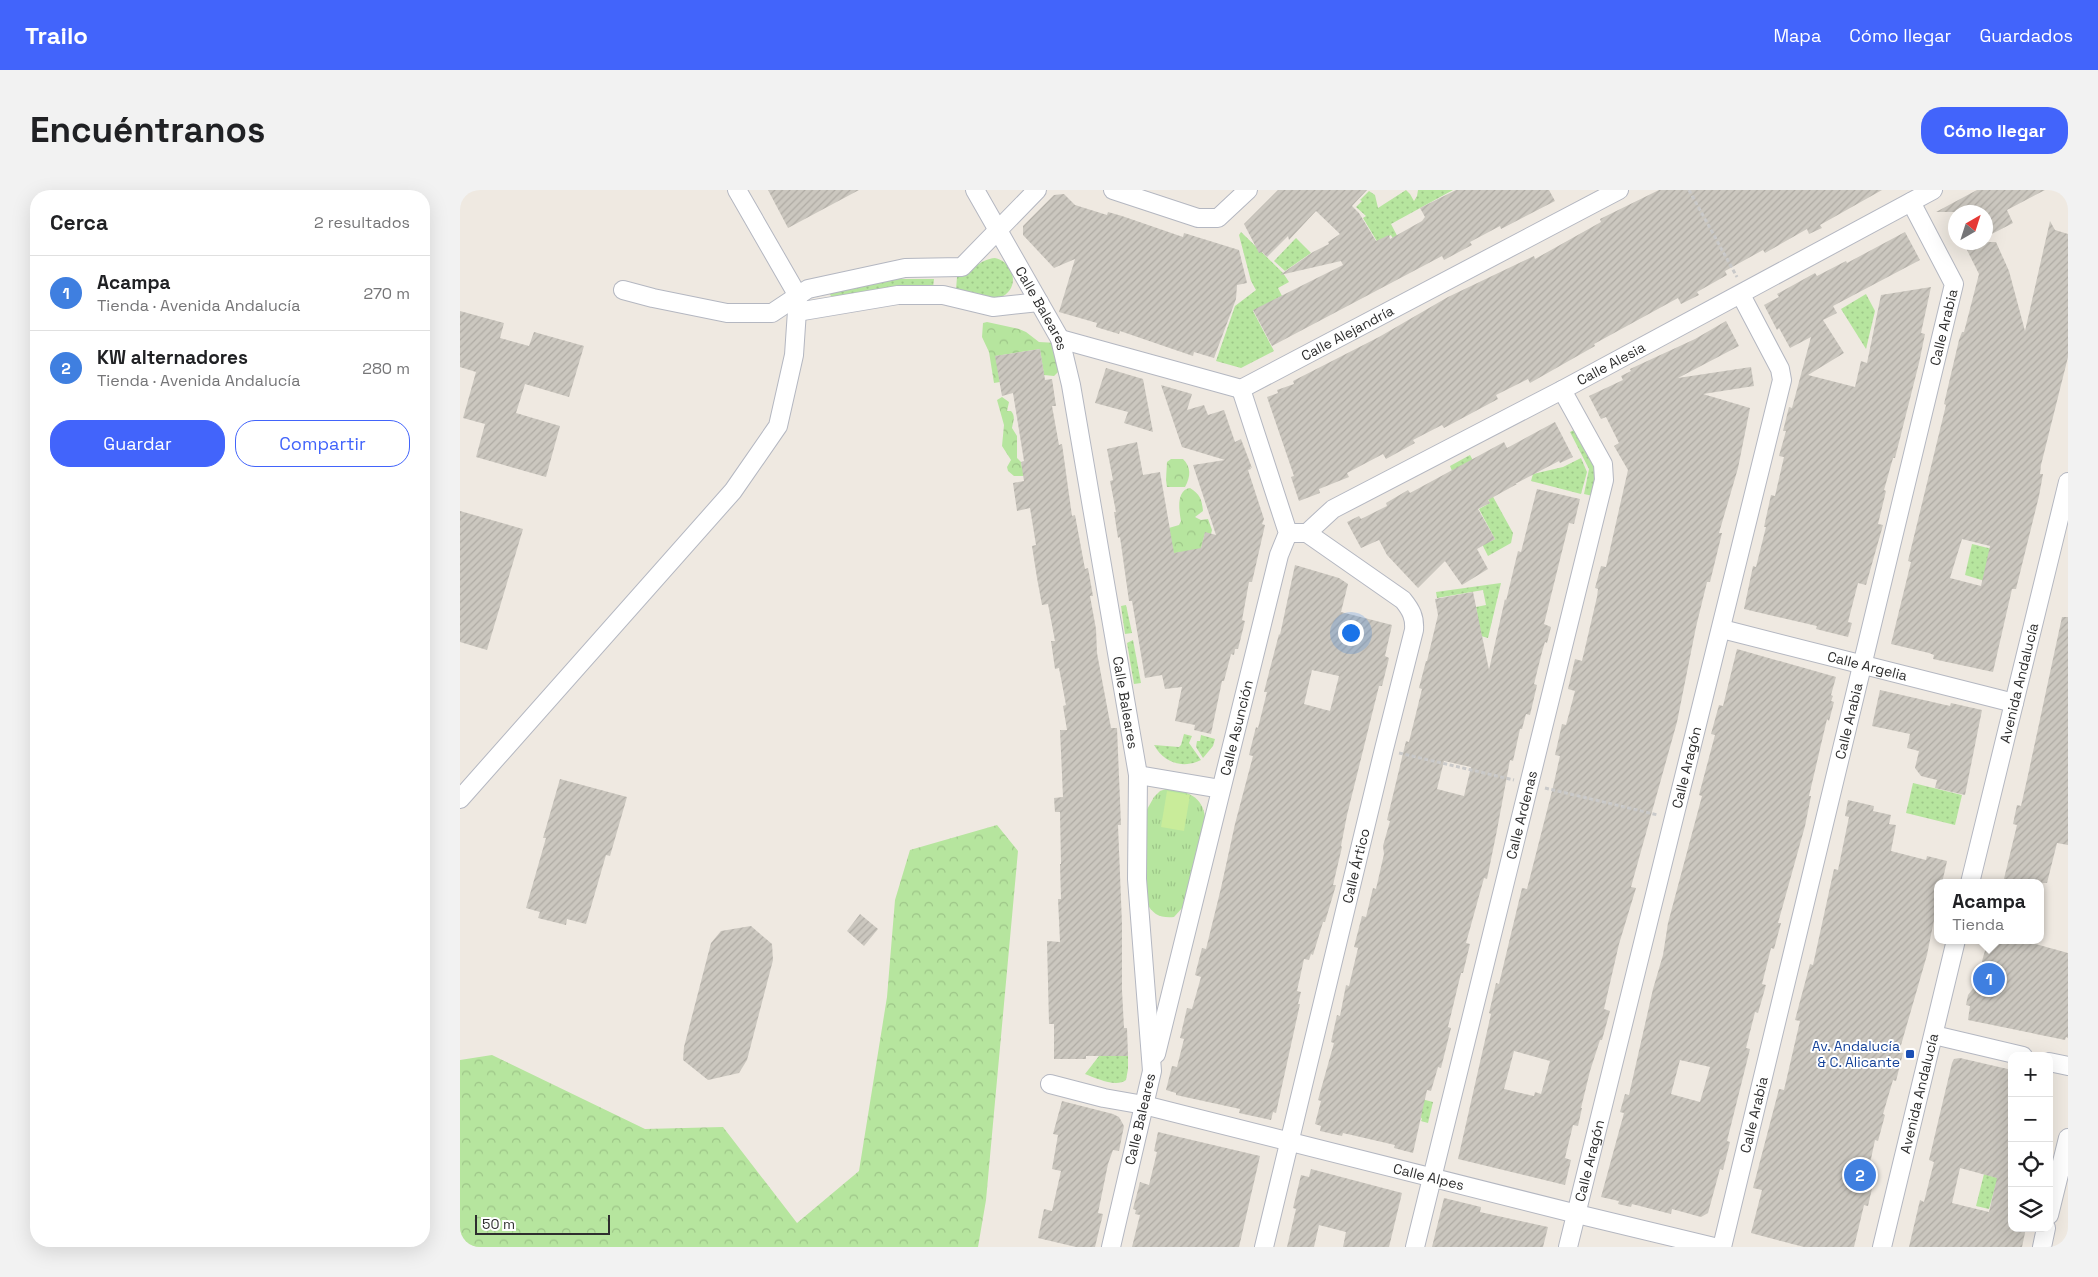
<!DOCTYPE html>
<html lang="es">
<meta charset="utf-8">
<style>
:root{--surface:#fff;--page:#f2f2f2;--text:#202124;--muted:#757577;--line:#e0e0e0;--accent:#4264fb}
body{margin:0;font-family:"Space Grotesk",sans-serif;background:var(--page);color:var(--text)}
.controls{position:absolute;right:15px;bottom:15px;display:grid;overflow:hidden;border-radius:10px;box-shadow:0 5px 20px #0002}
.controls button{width:45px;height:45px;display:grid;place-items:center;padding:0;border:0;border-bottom:1px solid var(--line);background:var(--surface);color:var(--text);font:25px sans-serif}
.compass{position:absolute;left:1488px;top:15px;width:45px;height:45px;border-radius:50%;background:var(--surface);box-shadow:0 5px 20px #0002;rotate:39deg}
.scale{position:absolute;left:15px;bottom:12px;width:135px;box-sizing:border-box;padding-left:5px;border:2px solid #2e2e2e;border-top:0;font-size:14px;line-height:18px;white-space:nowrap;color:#2e2e2e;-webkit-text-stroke:4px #fff;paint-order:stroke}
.you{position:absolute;left:890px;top:442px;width:18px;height:18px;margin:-12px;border:4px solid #fff;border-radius:50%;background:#1a73e8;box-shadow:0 0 0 8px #1a73e833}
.badge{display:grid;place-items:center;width:32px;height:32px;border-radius:50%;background:var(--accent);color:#fff;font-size:16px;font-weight:700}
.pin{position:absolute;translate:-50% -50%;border:2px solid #fff;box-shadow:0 1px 5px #0006}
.popup{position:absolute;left:1474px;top:689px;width:110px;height:65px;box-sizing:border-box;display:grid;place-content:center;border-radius:10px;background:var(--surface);filter:drop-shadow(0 1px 4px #0005);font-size:16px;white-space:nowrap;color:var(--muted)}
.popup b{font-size:19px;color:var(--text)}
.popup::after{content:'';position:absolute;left:50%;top:100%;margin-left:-10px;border:10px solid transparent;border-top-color:var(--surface)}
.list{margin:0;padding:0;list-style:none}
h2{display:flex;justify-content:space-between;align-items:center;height:65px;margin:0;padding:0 20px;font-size:21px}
h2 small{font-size:16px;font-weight:400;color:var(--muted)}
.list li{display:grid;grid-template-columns:32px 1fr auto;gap:15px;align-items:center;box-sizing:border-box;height:75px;padding:0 20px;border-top:1px solid var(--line)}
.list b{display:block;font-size:19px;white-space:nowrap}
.list p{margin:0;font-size:16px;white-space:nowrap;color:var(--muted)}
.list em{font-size:16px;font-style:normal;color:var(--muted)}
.actions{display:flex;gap:10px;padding:15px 20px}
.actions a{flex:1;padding:11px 0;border:1px solid var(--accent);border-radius:20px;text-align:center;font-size:18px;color:var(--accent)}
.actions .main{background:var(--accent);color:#fff}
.icon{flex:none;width:28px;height:28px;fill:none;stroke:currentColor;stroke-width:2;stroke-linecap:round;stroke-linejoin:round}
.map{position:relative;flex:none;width:1608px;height:1057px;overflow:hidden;border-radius:20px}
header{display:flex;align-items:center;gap:30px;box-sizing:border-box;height:70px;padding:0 25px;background:var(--accent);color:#fff}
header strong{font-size:24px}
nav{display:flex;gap:28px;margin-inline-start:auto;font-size:18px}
.intro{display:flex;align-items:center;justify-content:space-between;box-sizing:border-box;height:120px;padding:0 30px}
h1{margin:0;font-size:35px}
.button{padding:12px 22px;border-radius:20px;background:var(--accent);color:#fff;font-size:18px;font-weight:700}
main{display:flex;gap:30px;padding:0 30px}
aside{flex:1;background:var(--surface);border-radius:20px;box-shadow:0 5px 20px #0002}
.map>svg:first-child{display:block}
.grass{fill:url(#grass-dots)}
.forest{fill:url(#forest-crowns)}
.park{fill:url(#park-tufts)}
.pitch{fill:#c9ec9a}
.building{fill:url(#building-hatch);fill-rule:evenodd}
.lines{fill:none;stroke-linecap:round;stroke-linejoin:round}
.minor-casing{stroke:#b4b7c1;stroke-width:20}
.path{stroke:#c9c9c9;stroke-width:3;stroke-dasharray:4 2.5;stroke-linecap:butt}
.minor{stroke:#fff;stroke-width:18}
.transit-dot{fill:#1a4fb4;stroke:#fff;stroke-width:2}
.labels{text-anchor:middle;stroke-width:4;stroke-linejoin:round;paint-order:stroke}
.street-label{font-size:14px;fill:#2e2e2e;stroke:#fff}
.transit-label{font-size:14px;fill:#164399;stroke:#fff;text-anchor:end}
</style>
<header>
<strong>Trailo</strong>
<nav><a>Mapa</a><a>Cómo llegar</a><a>Guardados</a></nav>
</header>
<div class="intro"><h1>Encuéntranos</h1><a class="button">Cómo llegar</a></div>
<main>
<aside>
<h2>Cerca<small>2 resultados</small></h2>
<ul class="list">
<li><span class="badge" style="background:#3f7fe0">1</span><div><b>Acampa</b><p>Tienda · Avenida Andalucía</p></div><em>270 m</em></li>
<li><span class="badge" style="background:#3f7fe0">2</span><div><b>KW alternadores</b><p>Tienda · Avenida Andalucía</p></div><em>280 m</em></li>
</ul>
<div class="actions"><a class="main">Guardar</a><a>Compartir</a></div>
</aside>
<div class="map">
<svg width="1608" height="1057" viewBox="0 0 1608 1057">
<defs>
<pattern id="grass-dots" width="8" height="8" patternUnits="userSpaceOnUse" patternTransform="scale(1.25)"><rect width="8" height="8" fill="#b6e59e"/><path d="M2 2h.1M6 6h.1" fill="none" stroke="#9dc588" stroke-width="1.8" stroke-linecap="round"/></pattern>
<pattern id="forest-crowns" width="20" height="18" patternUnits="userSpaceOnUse" patternTransform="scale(1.25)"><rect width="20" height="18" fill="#b6e59e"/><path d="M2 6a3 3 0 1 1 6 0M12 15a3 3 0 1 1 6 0" fill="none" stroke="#9dc588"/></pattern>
<pattern id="park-tufts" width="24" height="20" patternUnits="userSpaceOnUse" patternTransform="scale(1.25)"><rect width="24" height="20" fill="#b6e59e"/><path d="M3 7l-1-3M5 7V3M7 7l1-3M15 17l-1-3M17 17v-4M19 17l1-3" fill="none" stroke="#9dc588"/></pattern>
<pattern id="building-hatch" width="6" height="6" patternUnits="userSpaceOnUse" patternTransform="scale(1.25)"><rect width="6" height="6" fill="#cbc7bf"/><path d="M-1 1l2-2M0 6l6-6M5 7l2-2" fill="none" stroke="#afaba4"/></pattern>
</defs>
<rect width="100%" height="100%" fill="#efe9e1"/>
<!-- grass -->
<g class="grass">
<polygon points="946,0 950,4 954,11 957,6 958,0 993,0 931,34 947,65 942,67 931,45 918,53 903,28 906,26 896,17 902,11 900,10 909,1 915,5 918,18"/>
<polygon points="781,42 823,83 829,92 818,98 822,106 793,121 814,161 781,178 756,171 775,116 796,100 791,91 779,45"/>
<polygon points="836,48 851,63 825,81 814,71"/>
<path d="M535,68C555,72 561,100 539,108C534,109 504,101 496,100L497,87C511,82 520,69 535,68Z"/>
<path d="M437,89H474L473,98C439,97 408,99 375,107L371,106L369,103L415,91Z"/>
<polygon points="1406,104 1415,121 1406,159 1381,119"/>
<polygon points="1114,240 1116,240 1135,275 1137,284 1133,306 1124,304 1129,279 1110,242"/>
<polygon points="1010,265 1053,343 1051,353 1028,366 1021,352 1025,350 1027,353 1035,349 1019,319 1030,313 1009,272 992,281 990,276"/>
<polygon points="1121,268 1127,282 1121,304 1071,291 1073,284 1103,277"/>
<polygon points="1512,354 1532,359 1525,391 1505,385"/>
<polygon points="1041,393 1028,448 1010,443 1018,428 1016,417 1026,415 1023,400 977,408 976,402"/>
<polygon points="666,415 672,443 665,444 661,416"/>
<polygon points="673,450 681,493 674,494 667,453"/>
<path d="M724,544L732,546L729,553L741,570C723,579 704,573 694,555L719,557L721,555Z"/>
<polygon points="741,545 755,549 753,556 743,568 736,557 737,551 740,551"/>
<polygon points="1453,593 1502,605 1495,635 1446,623"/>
<path d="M639,866H668V879L666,890C656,898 636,888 625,884Z"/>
<polygon points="946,905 973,912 968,933 961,931 962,929"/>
<polygon points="1524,984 1552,992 1552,997 1536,994 1529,1019 1516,1016"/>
</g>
<!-- forest -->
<g class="forest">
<polygon points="527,132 559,139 566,142 579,152 597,153 600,180 594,186 584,185 580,159 536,166 540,192 534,193 529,162 522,147 523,133"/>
<path d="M542,207L549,212L547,221H551C556,227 553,231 552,238L557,246V268L561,272L562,278L568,286H554L548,281L547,277L551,270L542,256L544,235L537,210Z"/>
<path d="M711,269H723C731,277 731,286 725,297H707L706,290L707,272Z"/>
<path d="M730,298C740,304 742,310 743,321L735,327L741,330L748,329L752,340L751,344L745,343L736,378L720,362L711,364L702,340L719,335L721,331C719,321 716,300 730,298Z"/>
<polygon points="537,635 558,661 526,1010 518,1057 0,1057 0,870 32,865 185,939 263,937 337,1033 399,981 427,807 435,710 450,660"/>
</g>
<!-- park -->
<path class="park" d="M709,598C728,602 742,606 745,627L724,716L714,727C700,728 693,725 686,712L685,623L694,607L700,601Z"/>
<!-- pitch -->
<polygon class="pitch" points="707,601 730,605 724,641 701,637"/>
<!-- building -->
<g class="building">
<polygon points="308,0 399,0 328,38"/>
<polygon points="818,0 907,0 892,16 899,23 916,51 929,45 930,49 962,31 965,27 960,18 996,0 1089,0 1095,11 1041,39 1040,36 1010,52 1012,55 984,70 982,66 812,156 793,120 883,75 881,71 820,85 853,62 869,54 868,52 880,44 856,21 829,50 828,46 807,67 802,62 799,63 784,34"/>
<polygon points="1199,0 1422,0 1360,35 1362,38 1349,44 1347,39 1305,63 1303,60 1265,81 1267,85 1237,102 1239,105 1221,114 1218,108 1134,154 1135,156 1070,193 1068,189 1036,205 1038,209 984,238 982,235 953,250 955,253 926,269 923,264 887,283 889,287 859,299 860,303 839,311 831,287 834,286 807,207 818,203 817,200 834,194 833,191 919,147 988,107 1074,66 1075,69 1141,32 1140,29"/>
<polygon points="1517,0 1585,0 1547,20 1553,33 1526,47 1526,22 1476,22"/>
<polygon points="604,4 615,15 647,25 648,22 662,26 723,47 724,43 779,60 787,93 777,95 776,109 754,168 734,162 733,166 660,141 659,144 636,137 637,133 599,122 615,69 594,78 563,45 563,36 594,5"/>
<path d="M1590,31L1595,40L1608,44V167L1581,275L1580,284H1583L1579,306L1556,399H1552L1533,482L1473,469L1474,465L1469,463L1431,454L1451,372L1448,371L1486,215L1484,214L1499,150L1502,142H1504L1519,84L1503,52H1536L1549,81L1565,141ZM1502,349L1530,356L1521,396L1490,388Z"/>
<polygon points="1445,42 1460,70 1373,116 1377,123 1363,130 1384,163 1348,185 1395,197 1401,171 1407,173 1421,105 1471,97 1461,143 1465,144 1459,173 1435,268 1433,268 1424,300 1426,301 1418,334 1423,335 1406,395 1398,393 1388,432 1392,433 1388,447 1356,439 1357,436 1284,419 1293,376 1296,377 1306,337 1304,337 1311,305 1315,306 1324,267 1319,266 1326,241 1323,241 1329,217 1332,218 1351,147 1330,158 1319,138 1317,140 1304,115 1319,107 1317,104 1355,83 1357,86 1386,71 1387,73"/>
<polygon points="0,121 44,133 40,148 69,156 74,142 124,156 109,207 65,194 56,223 100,236 86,287 16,267 25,234 3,228 16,182 0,177"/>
<path d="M1266,131L1279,156L1218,188L1291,177L1294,196L1243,204L1290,218L1278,278L1259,343H1262L1250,392H1247L1236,437L1217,532L1171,697L1176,698L1159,754L1144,819L1150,821L1142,850H1140L1130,881L1121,918H1122L1118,936L1113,935L1105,968L1111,970L1105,995L998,969L1031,824L1029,823L1036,793L1039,794L1062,698L1067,699L1093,597L1100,566L1095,565L1102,534L1106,535L1115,501L1108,499L1115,469L1122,471L1137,407L1138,399L1135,398L1141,376L1146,377L1168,280L1154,256L1159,253L1146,227L1141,229L1129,206L1163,190L1161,186L1171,181L1170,179L1235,149ZM1054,861L1090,871L1081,904L1075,902L1074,906L1044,899Z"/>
<polygon points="580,159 585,190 592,189 596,216 592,216 599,255 602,254 612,326 615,325 625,379 628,378 633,406 630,406 636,439 637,463 651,538 657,538 661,635 658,635 662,734 662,800 664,838 667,838 668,866 626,866 626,869 594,869 594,834 589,834 587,751 600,752 598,709 601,709 600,674 601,674 600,622 595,622 594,608 603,607 600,540 607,540 603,516 606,515 599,478 595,479 591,451 595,451 588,414 582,415 577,388 572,356 576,355 570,318 557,321 553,293 564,291 561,272 564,271 553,203 542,206 535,166"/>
<polygon points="646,178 683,189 693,242 664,233 668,222 635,213"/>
<polygon points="701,195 732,204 727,220 744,215 748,225 764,220 775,252 781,249 792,278 790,277 791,279 788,280 804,329 802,334 805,335 792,392 789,392 782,430 785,431 778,459 775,459 774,465 771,464 764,491 762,491 751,544 734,540 735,535 715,531 722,497 705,499 702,485 685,488 672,411 669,411 660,347 658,348 654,322 656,322 650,291 653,290 647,259 677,252 683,285 700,282 714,363 741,358 745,342 756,345 733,275 765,270 722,257"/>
<polygon points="1095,232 1113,267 1100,273 1099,271 1055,294 1057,294 1028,310 1030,313 1018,319 1035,349 1017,359 1028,379 1002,395 985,371 958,398 927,365 919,350 901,358 887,332 899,326 901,329 927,316 926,313 948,300 950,303 1044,252 1047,258"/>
<path d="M1077,299L1120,309L1114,334L1109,333L1084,434L1091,437L1087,453L1085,452L1082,462L1074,494L1077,495L1070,525L1066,524L1062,539H1060L1053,571L1050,570L1037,640L1027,689L1024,688L1006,753L1010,754L1003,783H1001L988,837L991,838L981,878L978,877L971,901L967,900L953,963L934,958L935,955L883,943L882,946L860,941L861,936L855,934L861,911L858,910L874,853L871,852L877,825L880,826L886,795L889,796L898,758L894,757L902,726L906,727L913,698L916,699L924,664L923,656L930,631L927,630L946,551L949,552L962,499L959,498L966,471H967L978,425L975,409L1013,402L1029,480L1045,409L1046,411L1058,361L1061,362ZM984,571L1011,577L1004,606L977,599Z"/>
<polygon points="0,321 63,339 27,460 0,452"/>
<path d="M835,375L879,388L888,394L881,422L932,435L925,466L929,468L922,496H919L887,625L881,656L882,657L873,695H876L865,732H863L853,765L851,764L849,770L844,769L837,801L841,802L838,814H840L816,923L813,922L811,930L779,923L780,919L716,905V903L706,900L712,876L717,877L724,849L720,848L727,818L732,819L741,787L735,785L742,758L746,759L761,698L775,634L793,566L789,565L796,537L798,538L807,502H804L819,444L820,445ZM852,480L879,486L870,521L844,514Z"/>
<polygon points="1602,427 1608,427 1608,655 1597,653 1587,693 1543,693 1557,635 1553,634 1557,615 1561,616 1568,585"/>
<path d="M1277,459L1376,487L1371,505L1373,506L1371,511L1374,512L1369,531L1367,529L1349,606H1351L1345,636L1318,733H1321L1314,759L1311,758L1302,794L1306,795L1298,823L1295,822L1286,858L1290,859L1267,951L1270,952L1263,980L1260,979L1248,1023L1241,1027L1212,1019L1211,1024L1172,1014L1171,1017L1158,1014L1159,1011L1141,1007L1164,923L1160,922L1165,904L1169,905L1193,799L1203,765L1208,733L1242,606L1239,605L1255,545L1251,544L1259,515L1263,516ZM1220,870L1250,877L1240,912L1211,904Z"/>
<polygon points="1420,500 1490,516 1491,513 1522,520 1505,605 1475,598 1477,590 1461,586 1455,578 1459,561 1447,558 1450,544 1412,536"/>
<polygon points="100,589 167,607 150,666 146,665 126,734 107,729 106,735 78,728 80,722 66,718 86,648 83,648"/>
<polygon points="1388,610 1414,616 1413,621 1431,625 1429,634 1436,635 1431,661 1466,670 1467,666 1487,671 1482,693 1478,693 1478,710 1467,765 1439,862 1443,863 1436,891 1433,890 1423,924 1425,925 1418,951 1415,950 1408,983 1415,985 1408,1016 1404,1015 1394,1057 1344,1057 1291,1043 1302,1000 1293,998 1319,899 1324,900 1340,831 1335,830 1350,774 1353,775 1374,679 1378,680 1389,627 1385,626"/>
<polygon points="400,724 418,739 404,756 387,741"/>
<polygon points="291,736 312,754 313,770 287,870 279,883 248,890 223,870 224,857 251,753 261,741"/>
<polygon points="1528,750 1561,750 1608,763 1608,848 1606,847 1605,850 1508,830 1510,816 1506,815 1508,805 1515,796"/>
<path d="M1500,868L1552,880V1038H1566L1562,1057H1449L1460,1010L1464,1012L1474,972L1469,970L1492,873L1494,869ZM1500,978L1537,988L1529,1022L1492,1013Z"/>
<polygon points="602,911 653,924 659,927 664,936 659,961 653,960 648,974 638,1023 643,1024 635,1057 616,1057 578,1048 584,1019 592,1021 601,981 592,979 598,945 593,944"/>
<polygon points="698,942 800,966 779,1057 672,1057 680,1025 675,1024 676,1020 673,1019 680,992 689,995 697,962 694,961"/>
<polygon points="851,979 942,1003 929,1057 883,1057 886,1042 859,1035 854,1057 827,1057 836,1019 833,1018 841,985 849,987"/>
<polygon points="984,1008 1021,1017 1020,1022 1088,1037 1083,1057 972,1057"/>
</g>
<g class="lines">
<!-- minor casing -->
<g class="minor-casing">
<g id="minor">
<path id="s1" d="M515,0L600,149L611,195L678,585L677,689L692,881L651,1057"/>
<polyline points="653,0 738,28 758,28 788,0"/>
<polyline points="163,100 193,108 267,123 312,123 348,99 445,78 502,77 577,0"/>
<polyline points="337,122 438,105 483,105 533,117 579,112"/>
<path id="s2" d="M600,149L781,199L1159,0"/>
<path id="s3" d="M828,343H847L873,319L1102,200L1473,0"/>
<path id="s4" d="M1262,439L1554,513"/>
<polyline points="678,585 761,599"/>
<polyline points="0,609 273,301 318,236 334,165 338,106 277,0"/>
<path id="s5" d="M1510,693L1608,292"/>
<polyline points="1474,845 1563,866"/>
<path id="s6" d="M696,864L819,365L828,343L781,199"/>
<polyline points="1589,872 1608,876"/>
<path id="s7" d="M590,894L644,908L684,915L1117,1024L1254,1057"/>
<polyline points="1589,1025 1608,948"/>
<path id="s8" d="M804,1057L924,559L954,440C955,427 951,420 943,410L847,343"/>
<path id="s9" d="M955,1057L1144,290L1143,274L1102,200"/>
<path id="s10" d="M1108,1057L1322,190L1320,179L1281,105"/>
<path id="s11" d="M1262,1057L1494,94L1451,12"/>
<path id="s12" d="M1422,1057L1496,750"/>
<polyline points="1582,1057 1586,1038"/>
</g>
</g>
<!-- path -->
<g class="path">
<polyline points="1229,0 1277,87"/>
<polyline points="939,563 1054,590"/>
<polyline points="1085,598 1198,625"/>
</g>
<!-- minor -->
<use href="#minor" class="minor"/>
</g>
<!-- markers -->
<rect class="transit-dot" x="1445" y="859" width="10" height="10" rx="2.5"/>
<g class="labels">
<!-- street labels -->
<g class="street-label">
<text dy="5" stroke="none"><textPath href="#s1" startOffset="136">Calle Baleares</textPath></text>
<text dy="5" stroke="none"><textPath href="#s11" startOffset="946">Calle Arabia</textPath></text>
<text dy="5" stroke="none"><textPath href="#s2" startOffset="308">Calle Alejandría</textPath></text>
<text dy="5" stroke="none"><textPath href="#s3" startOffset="368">Calle Alesia</textPath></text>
<text dy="5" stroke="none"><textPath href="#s4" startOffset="150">Calle Argelia</textPath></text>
<text dy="5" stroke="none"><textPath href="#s5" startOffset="206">Avenida Andalucía</textPath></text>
<text dy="5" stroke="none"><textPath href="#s1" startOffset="541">Calle Baleares</textPath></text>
<text dy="5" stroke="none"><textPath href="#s11" startOffset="541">Calle Arabia</textPath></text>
<text dy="5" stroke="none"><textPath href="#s6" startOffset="336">Calle Asunción</textPath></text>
<text dy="5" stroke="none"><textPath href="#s10" startOffset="494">Calle Aragón</textPath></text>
<text dy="5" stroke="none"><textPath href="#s9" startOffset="445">Calle Ardenas</textPath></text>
<text dy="5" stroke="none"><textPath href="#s8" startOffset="392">Calle Ártico</textPath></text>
<text dy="5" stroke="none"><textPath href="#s12" startOffset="158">Avenida Andalucía</textPath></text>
<text dy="5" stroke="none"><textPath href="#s11" startOffset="136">Calle Arabia</textPath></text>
<text transform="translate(680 929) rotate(-77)" y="5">Calle Baleares</text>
<text dy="5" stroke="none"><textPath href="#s10" startOffset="89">Calle Aragón</textPath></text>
<text dy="5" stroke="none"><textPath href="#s7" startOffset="390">Calle Alpes</textPath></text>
</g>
<!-- transit labels -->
<g class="transit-label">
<text x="1440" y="861">Av. Andalucía<tspan x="1440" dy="16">&amp; C. Alicante</tspan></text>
</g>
</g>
</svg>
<div class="controls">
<button>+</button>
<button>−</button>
<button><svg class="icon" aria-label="locate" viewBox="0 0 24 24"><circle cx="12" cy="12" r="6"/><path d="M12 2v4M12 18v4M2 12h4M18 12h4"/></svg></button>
<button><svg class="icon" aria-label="layers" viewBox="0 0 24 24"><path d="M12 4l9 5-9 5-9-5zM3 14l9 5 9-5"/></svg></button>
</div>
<svg class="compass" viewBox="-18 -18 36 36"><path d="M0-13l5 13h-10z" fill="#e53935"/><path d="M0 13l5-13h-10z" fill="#757577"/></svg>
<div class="scale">50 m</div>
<div class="you"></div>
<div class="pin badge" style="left:1529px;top:789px;background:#3f7fe0">1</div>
<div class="popup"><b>Acampa</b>Tienda</div>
<div class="pin badge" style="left:1400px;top:985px;background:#3f7fe0">2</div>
</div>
</main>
